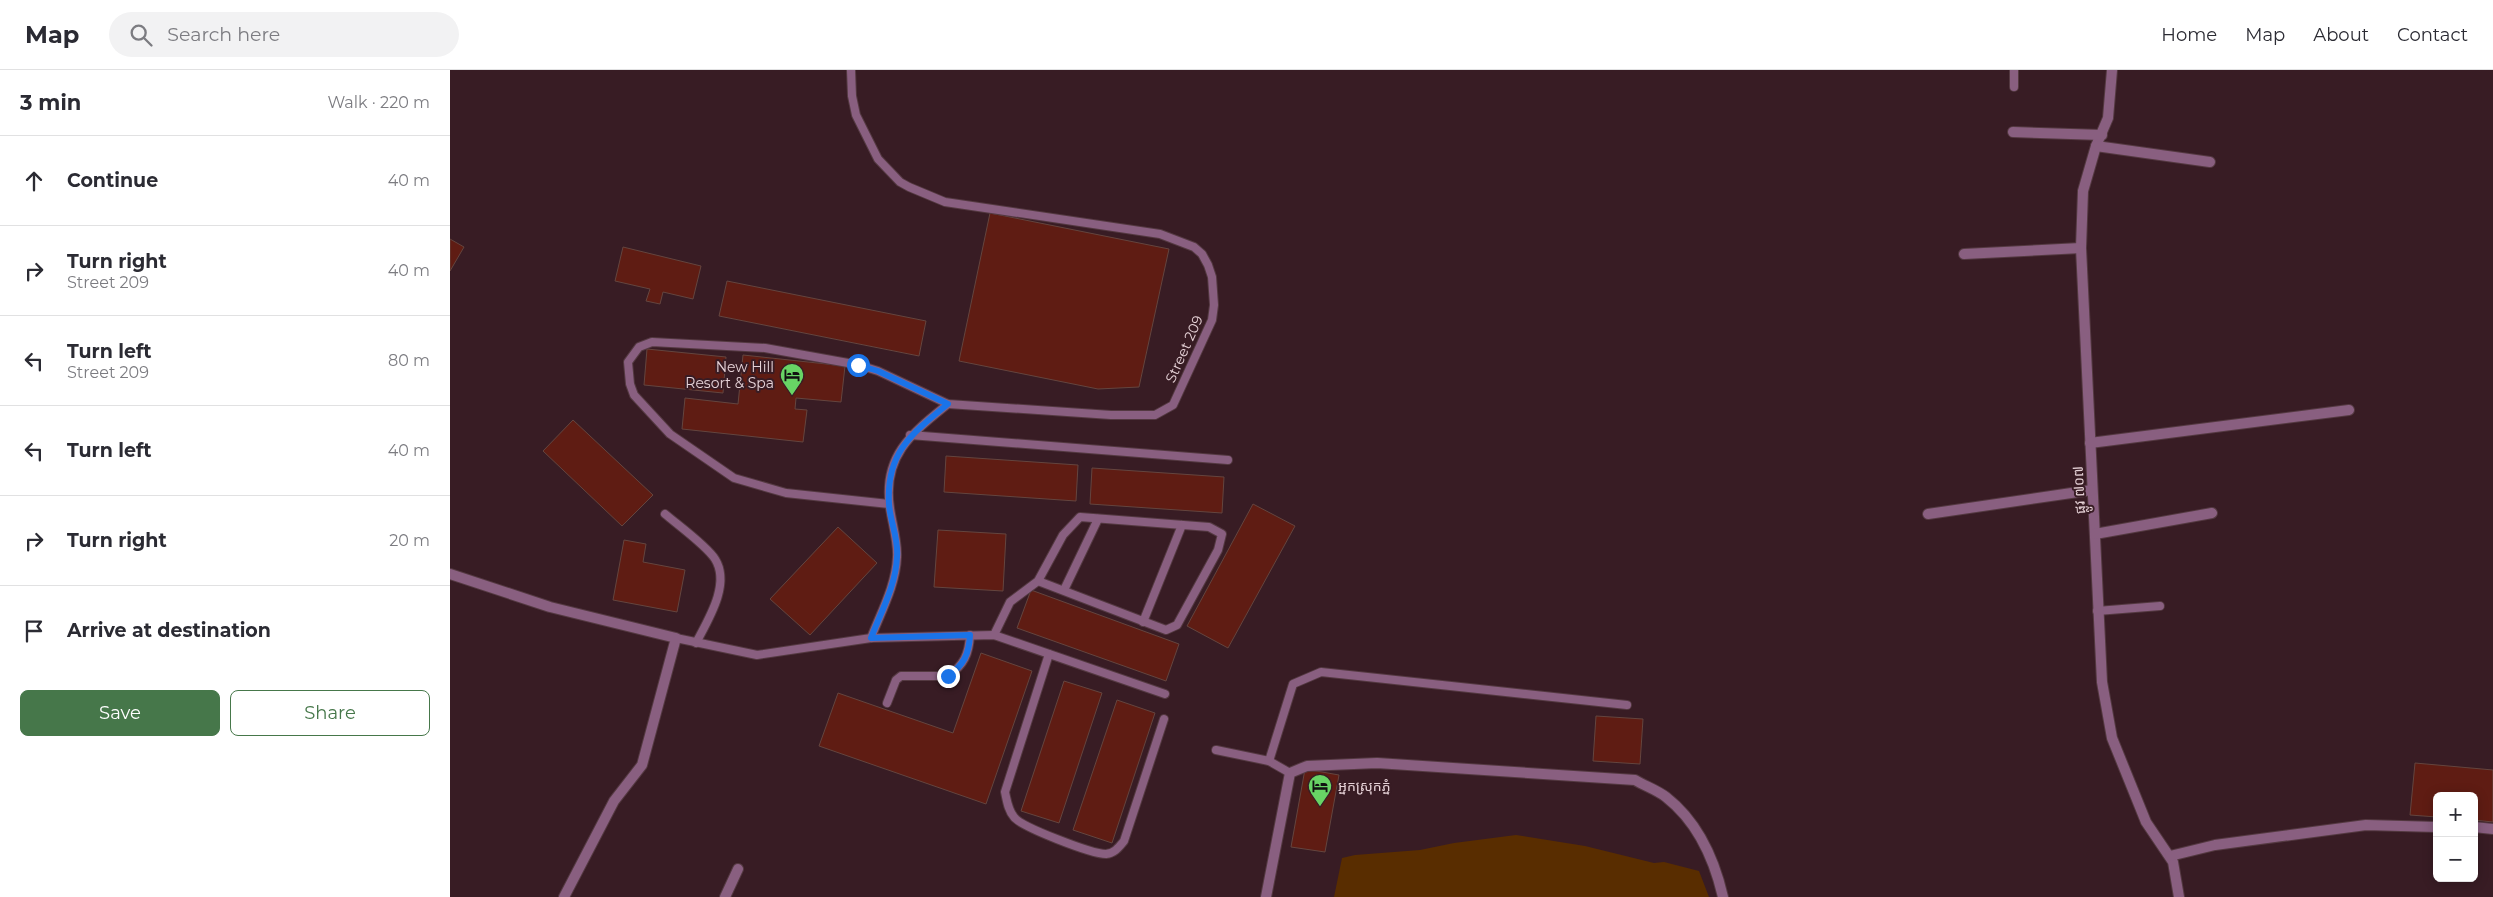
<!DOCTYPE html>
<meta charset="utf-8">
<style>
:root{--surface:#fff;--page:#f2f2f3;--text:#2b2b33;--muted:#7c7c81;--line:#e1e1e2;--accent:#46774a}
body{margin:0;font-family:Montserrat,"Noto Sans Khmer",sans-serif;background:var(--page);color:var(--text)}
.controls{position:absolute;right:15px;bottom:15px;display:grid;overflow:hidden;border-radius:8px;box-shadow:0 2px 12px #0003}
.controls button{width:45px;height:45px;display:grid;place-items:center;padding:0;border:0;border-bottom:1px solid var(--line);background:var(--surface);color:var(--text);font:25px sans-serif}
.stop{position:absolute;width:15px;height:15px;margin:-11px;border:4px solid #1a73e8;border-radius:50%;background:#fff}
.stop.end{background:#1a73e8;border-color:#fff;box-shadow:0 1px 5px #0008}
.list{margin:0;padding:0;list-style:none}
h2{display:flex;justify-content:space-between;align-items:center;height:65px;margin:0;padding:0 20px;font-size:21px}
h2 small{font-size:16px;font-weight:400;color:var(--muted)}
.list li{display:grid;grid-template-columns:32px 1fr auto;gap:15px;align-items:center;box-sizing:border-box;height:90px;padding:0 20px;border-top:1px solid var(--line)}
.list b{display:block;font-size:19px;white-space:nowrap}
.list p{margin:0;font-size:16px;white-space:nowrap;color:var(--muted)}
.list em{font-size:16px;font-style:normal;color:var(--muted)}
.actions{display:flex;gap:10px;padding:15px 20px}
.actions a{flex:1;padding:11px 0;border:1px solid var(--accent);border-radius:8px;text-align:center;font-size:18px;color:var(--accent)}
.actions .main{background:var(--accent);color:#fff}
.icon{flex:none;width:28px;height:28px;fill:none;stroke:currentColor;stroke-width:2;stroke-linecap:round;stroke-linejoin:round}
.map{position:relative;flex:none;width:2043px;height:827px;overflow:hidden}
header{display:flex;align-items:center;gap:30px;box-sizing:border-box;height:70px;padding:0 25px;background:var(--surface);border-bottom:1px solid var(--line)}
header strong{font-size:24px}
nav{display:flex;gap:28px;margin-inline-start:auto;font-size:18px}
.search{width:350px;height:45px;background:var(--page);display:flex;align-items:center;gap:12px;box-sizing:border-box;padding:0 18px;border-radius:28px;color:var(--muted);font-size:19px}
main{display:flex}
aside{flex:1;background:var(--surface)}
.map>svg:first-child{display:block}
.green{fill:#592d00}
.building{fill:#5f1c13;stroke:#64453f}
.lines{fill:none;stroke-linecap:round;stroke-linejoin:round}
.lane-casing{stroke:#543941;stroke-width:10}
.street-casing{stroke:#543941;stroke-width:12}
.lane{stroke:#895f80;stroke-width:8}
.street{stroke:#895f80;stroke-width:10}
.route{stroke:#1a73e8;stroke-width:6}
.labels{text-anchor:middle;stroke-width:4;stroke-linejoin:round;paint-order:stroke}
.street-label{font-size:14px;fill:#e7d3d8;stroke:#381c24}
.poi-label{font-size:14px;fill:#e7d3d8;stroke:#381c24;text-anchor:end}
</style>
<header>
<strong>Map</strong>
<div class="search"><svg class="icon" aria-label="search" viewBox="0 0 24 24"><circle cx="10" cy="10" r="6"/><path d="M15 15l6 6"/></svg>Search here</div>
<nav><a>Home</a><a>Map</a><a>About</a><a>Contact</a></nav>
</header>
<main>
<aside>
<h2>3 min<small>Walk · 220 m</small></h2>
<ul class="list">
<li><svg class="icon" aria-label="ahead" viewBox="0 0 24 24"><path d="M12 20V5M6 11l6-6 6 6"/></svg><div><b>Continue</b></div><em>40 m</em></li>
<li><svg class="icon" aria-label="right" viewBox="0 0 24 24"><path d="M7 20v-9h11M14 6l5 5-5 5"/></svg><div><b>Turn right</b><p>Street 209</p></div><em>40 m</em></li>
<li><svg class="icon" aria-label="left" viewBox="0 0 24 24"><path d="M17 20v-9H6M10 6l-5 5 5 5"/></svg><div><b>Turn left</b><p>Street 209</p></div><em>80 m</em></li>
<li><svg class="icon" aria-label="left" viewBox="0 0 24 24"><path d="M17 20v-9H6M10 6l-5 5 5 5"/></svg><div><b>Turn left</b></div><em>40 m</em></li>
<li><svg class="icon" aria-label="right" viewBox="0 0 24 24"><path d="M7 20v-9h11M14 6l5 5-5 5"/></svg><div><b>Turn right</b></div><em>20 m</em></li>
<li><svg class="icon" aria-label="arrive" viewBox="0 0 24 24"><path d="M6 21V4h12l-3 4 3 4H6"/></svg><div><b>Arrive at destination</b></div></li>
</ul>
<div class="actions"><a class="main">Save</a><a>Share</a></div>
</aside>
<div class="map">
<svg width="2043" height="827" viewBox="0 0 2043 827">
<rect width="100%" height="100%" fill="#381c24"/>
<!-- green -->
<polygon class="green" points="1066,765 1135,776 1204,793 1214,792 1249,801 1259,827 884,827 892,788 905,785 970,780 1004,773"/>
<!-- building -->
<g class="building">
<polygon points="540,143 719,179 689,317 648,319 509,291"/>
<polygon points="0,169 14,177 0,201"/>
<polygon points="173,177 251,196 243,229 213,222 210,234 196,231 200,219 165,211"/>
<polygon points="277,211 476,251 469,286 269,246"/>
<polygon points="197,279 276,287 273,323 194,315"/>
<polygon points="293,285 395,296 391,332 346,328 345,339 357,340 353,372 232,359 235,328 288,334"/>
<polygon points="123,350 203,425 172,456 93,381"/>
<polygon points="496,386 628,395 626,431 494,422"/>
<polygon points="642,398 774,407 772,443 640,434"/>
<polygon points="803,434 845,456 778,578 737,556"/>
<polygon points="388,457 427,493 360,565 320,529"/>
<polygon points="488,460 556,464 553,521 484,517"/>
<polygon points="174,470 196,474 193,492 235,500 227,542 163,530"/>
<polygon points="581,520 729,574 716,611 567,558"/>
<polygon points="531,583 582,601 536,734 369,676 388,623 503,663"/>
<polygon points="614,611 652,623 609,753 571,741"/>
<polygon points="667,630 705,643 662,773 623,760"/>
<polygon points="1146,646 1193,649 1190,694 1143,691"/>
<polygon points="1965,693 2043,700 2043,752 2024,750 2024,726 1987,726 1987,747 1960,745"/>
<polygon points="855,699 889,705 875,782 841,777"/>
</g>
<g class="lines">
<!-- lane casing -->
<g class="lane-casing">
<g id="lane">
<polyline points="401,0 402,26 406,45 428,89 450,112 459,117 495,132 710,164 744,177 752,184 758,195 762,207 764,235 762,250 723,335 705,345 661,345 498,334 428,301 409,295 315,278 202,272 189,277 178,292 180,314 184,325 220,364 284,408 336,423 439,434"/>
<polyline points="1564,0 1564,17"/>
<polyline points="460,365 778,390"/>
<path d="M215,444C228,455 257,476 265,489C281,514 258,550 246,573"/>
<polyline points="614,520 648,449"/>
<polyline points="1647,541 1710,536"/>
<polyline points="693,552 732,455"/>
<polyline points="544,565 560,532 588,511 613,465 630,447 759,457 772,464 768,480 727,555 716,560 588,511"/>
<polyline points="226,568 307,585 421,568 544,565 715,624"/>
<path d="M421,568C431,542 446,515 447,487C448,472 442,453 440,438C432,386 462,363 498,334"/>
<path d="M599,584L555,722C557,731 558,740 564,747C571,757 642,784 656,784C665,783 669,777 674,771L714,649"/>
<path d="M437,633L446,610L451,606H498C514,595 519,584 520,565"/>
<polyline points="766,680 819,691 840,703"/>
<polyline points="819,691 843,614 871,602 1177,635"/>
</g>
</g>
<!-- street casing -->
<g class="street-casing">
<g id="street">
<polyline points="1662,0 1658,48 1646,76 1633,121 1631,178 1652,612 1662,668 1696,752 1723,792 1729,827"/>
<polyline points="1563,62 1652,65"/>
<polyline points="1646,76 1760,92"/>
<polyline points="1514,184 1631,178"/>
<polyline points="1640,373 1899,340"/>
<polyline points="1478,444 1642,420"/>
<polyline points="1645,464 1762,443"/>
<polyline points="0,504 100,537 226,568 192,695 164,731 114,827"/>
<polyline points="2024,757 2043,759"/>
<polyline points="1720,786 1765,775 1916,755 1987,757"/>
<polyline points="275,827 288,799"/>
<path d="M816,827L840,703L857,696L927,693L1185,710C1195,716 1207,720 1216,727C1248,752 1264,788 1273,827"/>
</g>
</g>
<!-- lane -->
<use href="#lane" class="lane"/>
<!-- street -->
<use href="#street" class="street"/>
</g>
<g class="lines">
<!-- route -->
<path class="route" d="M408,295L428,301L498,334C461,364 436,383 439,434C440,451 449,470 447,487C446,515 431,542 421,568L520,565C519,584 514,595 498,606"/>
</g>
<!-- icons -->
<defs>
<g id="hotel-pin" transform="scale(1.25)"><path d="M0 17L-7.5 6A9.5 9.5 0 1 1 7.5 6Z" fill="#68d465" stroke="#381c24"/><path d="M-6-4.5h1.5V1H6V5H4.5V3h-9V5H-6ZM-4 0a1.8 1.8 0 1 1 3.6 0ZM.5 0V-2.5h3Q6-2.5 6 0Z" fill="#111"/></g>
</defs>
<g fill-rule="evenodd">
<use href="#hotel-pin" x="342" y="305"/>
<use href="#hotel-pin" x="870" y="716"/>
</g>
<g class="labels">
<!-- street labels -->
<g class="street-label">
<text transform="translate(734 279) rotate(-66)" y="5">Street 209</text>
<text transform="translate(1629 420) rotate(-93)" y="5">ផ្លូវ ៧០៧</text>
</g>
<!-- poi labels -->
<g class="poi-label">
<text x="324" y="302">New Hill<tspan x="324" dy="16">Resort &amp; Spa</tspan></text>
<text x="888" y="721" text-anchor="start">អ្នកស្រុកភ្នំ</text>
</g>
</g>
</svg>
<div class="controls">
<button>+</button>
<button>−</button>
</div>
<div class="stop" style="left:408px;top:295px"></div>
<div class="stop end" style="left:498px;top:606px"></div>
</div>
</main>
